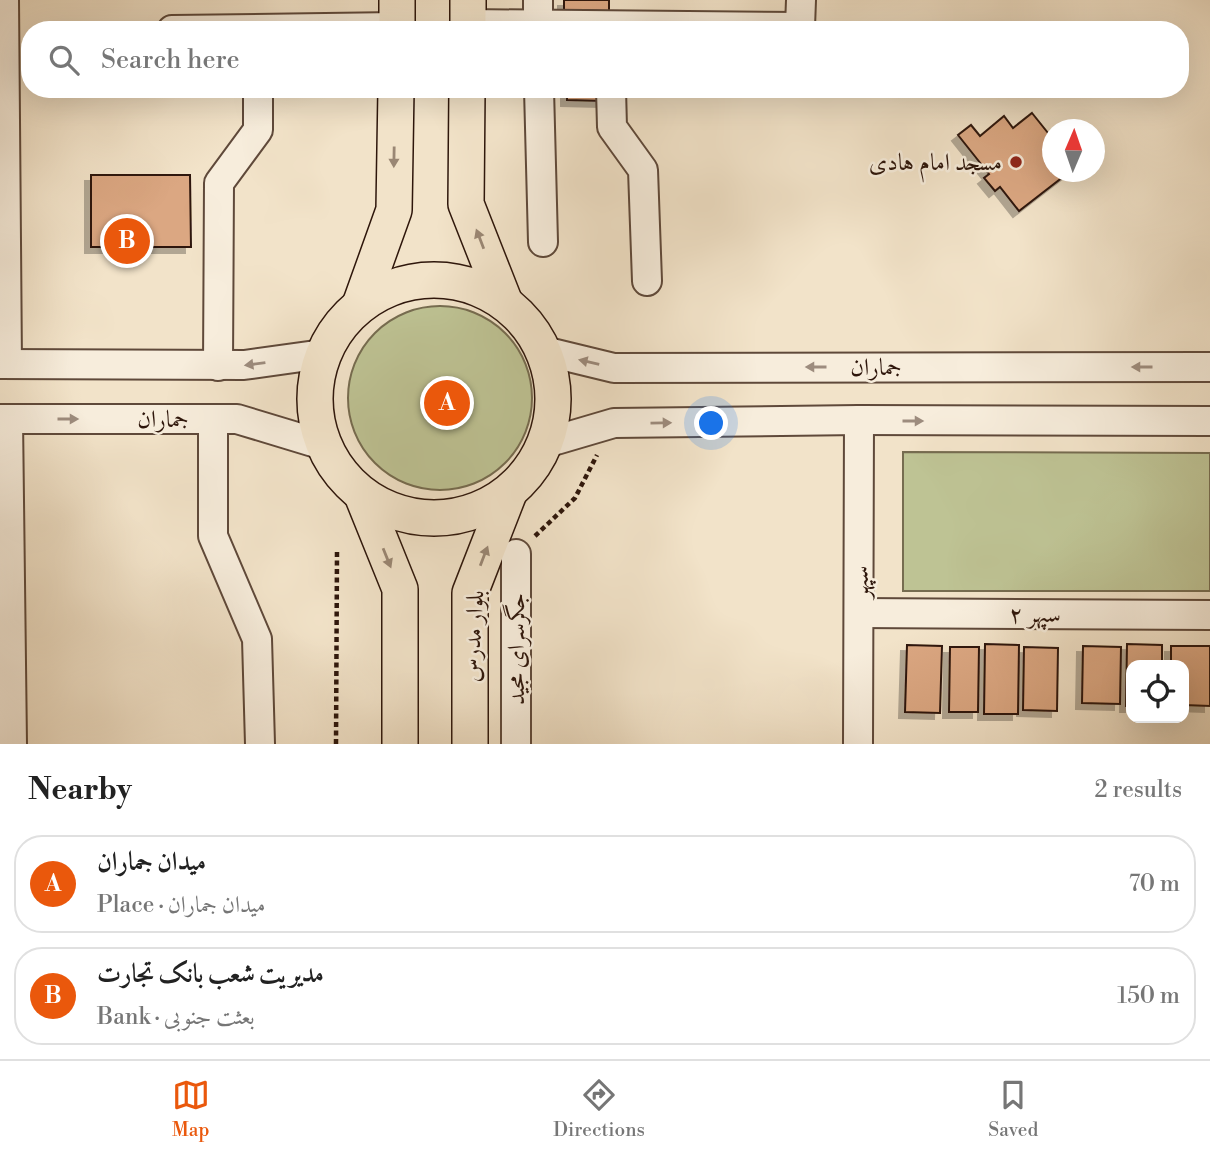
<!DOCTYPE html>
<meta charset="utf-8">
<style>
:root{--surface:#fff;--page:#f6f6f6;--text:#222;--muted:#767676;--line:#e0e0e0;--accent:#ea580c}
body{margin:0;font-family:"Libre Bodoni",Amiri,serif;background:var(--page);color:var(--text)}
.controls{position:absolute;right:21px;bottom:21px;display:grid;overflow:hidden;border-radius:14px;box-shadow:0 7px 28px #0002}
.controls button{width:63px;height:63px;display:grid;place-items:center;padding:0;border:0;border-bottom:2px solid var(--line);background:var(--surface);color:var(--text);font:35px sans-serif}
.compass{position:absolute;left:1042px;top:119px;width:63px;height:63px;border-radius:50%;background:var(--surface);box-shadow:0 7px 28px #0002;rotate:2deg}
.you{position:absolute;left:712px;top:424px;width:24px;height:24px;margin:-18px;border:5px solid #fff;border-radius:50%;background:#1a73e8;box-shadow:0 0 0 10px #1a73e833}
.badge{display:grid;place-items:center;width:46px;height:46px;border-radius:50%;background:var(--accent);color:#fff;font-size:23px;font-weight:700}
.pin{position:absolute;translate:-50% -50%;border:4px solid #fff;box-shadow:0 2px 7px #0006}
.list{margin:0;padding:0;list-style:none}
h2{display:flex;justify-content:space-between;align-items:center;height:91px;margin:0;padding:0 28px;font-size:30px}
h2 small{font-size:23px;font-weight:400;color:var(--muted)}
.list li{display:grid;grid-template-columns:46px 1fr auto;gap:21px;align-items:center;box-sizing:border-box;height:98px;margin:0 14px 14px;padding:0 14px;border:2px solid var(--line);border-radius:28px}
.list b{display:block;font-size:26px;white-space:nowrap}
.list p{margin:0;font-size:23px;white-space:nowrap;color:var(--muted)}
.list em{font-size:23px;font-style:normal;color:var(--muted)}
.icon{flex:none;width:38px;height:38px;fill:none;stroke:currentColor;stroke-width:2;stroke-linecap:round;stroke-linejoin:round}
.map{position:relative;flex:none;width:1210px;height:744px;overflow:hidden}
.search{position:absolute;background:var(--surface);box-shadow:0 7px 28px #0002;left:21px;right:21px;top:21px;height:77px;display:flex;align-items:center;gap:18px;box-sizing:border-box;padding:0 24px;border-radius:28px;color:var(--muted);font-size:26px}
.sheet{height:315px;background:var(--surface)}
nav{display:flex;justify-content:space-around;align-items:center;box-sizing:border-box;height:98px;border-top:2px solid var(--line);background:var(--surface);font-size:19px;color:var(--muted)}
nav a{display:grid;justify-items:center;gap:4px}
nav .on{color:var(--accent)}
.map>svg:first-child{display:block}
.green{fill:#bec394;stroke:#766c50;stroke-width:2}
.building{fill:#dba782;stroke:#2e160b;stroke-width:2;filter:url(#shadow)}
.lines{fill:none;stroke-linecap:round;stroke-linejoin:round}
.minor-casing{stroke:#5f493a;stroke-width:32}
.major-casing{stroke:#2e160b;stroke-width:38}
.path{stroke:#2e160b;stroke-width:4.5;stroke-dasharray:5 3.5;stroke-linecap:butt}
.minor{stroke:#f7eddc;stroke-width:28}
.major{stroke:#f2e3c9;stroke-width:35}
.oneway{fill:#9a8774}
.oneway2{fill:#9d8c7e}
.poi-dot{fill:#8f2418;stroke:#f7eddc;stroke-width:2.5}
.labels{text-anchor:middle;stroke-width:5;stroke-linejoin:round;paint-order:stroke}
.poi-label{font-size:24px;fill:#2e160b;stroke:#f7eddc;text-anchor:end}
.street-label{font-size:24px;fill:#2e160b;stroke:#f7eddc}
</style>
<div class="map">
<svg width="1210" height="744" viewBox="0 0 1210 744">
<defs>
<filter id="shadow"><feDropShadow dx="-6" dy="6" stdDeviation="0" flood-color="#0004"/></filter>
</defs>
<rect width="100%" height="100%" fill="#f2e3c9"/>
<filter id="stains"><feTurbulence type="fractalNoise" baseFrequency=".00286" numOctaves="4"/><feColorMatrix values="0 0 0 0 .2 0 0 0 0 .09 0 0 0 0 .02 0 0 0 .5 -.17"/></filter>
<radialGradient id="worn" r=".72"><stop offset=".6" stop-color="#630" stop-opacity="0"/><stop offset="1" stop-color="#630" stop-opacity=".3"/></radialGradient>
<!-- green -->
<g class="green">
<circle cx="440" cy="398" r="92"/>
<polygon points="903,452 1210,453 1210,591 903,591"/>
</g>
<!-- building -->
<g class="building">
<polygon points="564,0 609,0 609,11 564,10"/>
<polygon points="567,89 606,89 605,101 567,100"/>
<polygon points="1032,113 1052,138 1045,143 1052,153 1052,172 1068,173 1019,211 1000,187 995,191 984,178 989,174 958,135 971,125 980,136 1004,116 1013,128"/>
<polygon points="91,175 190,175 191,247 91,247"/>
<polygon points="985,644 1019,645 1018,714 984,714"/>
<polygon points="1127,644 1162,645 1162,665 1131,665 1131,706 1126,706"/>
<polygon points="907,645 942,646 940,713 905,712"/>
<polygon points="1083,646 1121,647 1120,704 1082,703"/>
<polygon points="1171,646 1210,646 1210,706 1184,705 1184,665 1171,665"/>
<polygon points="950,647 979,647 978,712 949,712"/>
<polygon points="1024,647 1058,648 1057,711 1023,710"/>
</g>
<g class="lines">
<!-- minor casing -->
<g class="minor-casing">
<g id="minor">
<polyline points="4,0 7,364"/>
<polyline points="538,0 538,30"/>
<polyline points="468,24 800,27 801,0"/>
<polyline points="172,30 397,27"/>
<polyline points="539,89 543,242"/>
<polyline points="611,89 612,127 643,170 647,281"/>
<polyline points="544,351 614,368 1210,367"/>
<polyline points="0,364 244,365 323,354"/>
<polyline points="218,366 219,183 258,130 258,89"/>
<polyline points="0,419 237,419 323,445"/>
<polyline points="8,419 12,744"/>
<polyline points="213,419 213,536 257,639 260,744"/>
<polyline points="546,443 614,423 859,420 1210,421"/>
<polyline points="860,613 1210,615"/>
<polyline points="516,744 516,554"/>
<polyline points="858,744 859,420"/>
</g>
</g>
<!-- major casing -->
<g class="major-casing">
<g id="major">
<polyline points="397,30 397,0"/>
<polyline points="468,30 468,0"/>
<polyline points="467,89 466,204 505,303"/>
<circle cx="434" cy="399" r="119"/>
<polyline points="360,305 394,210 396,89"/>
<polyline points="362,495 400,589 400,744"/>
<polyline points="470,744 470,593 509,493"/>
</g>
</g>
<!-- path -->
<g class="path">
<polyline points="535,536 575,498 597,455"/>
<polyline points="336,744 337,552"/>
</g>
<!-- minor -->
<use href="#minor" class="minor"/>
<!-- major -->
<use href="#major" class="major"/>
</g>
<!-- one-way arrows -->
<defs><path id="oneway-solid" d="M-6-.8H1V-3.2L6.5 0L1 3.2V.8H-6Z" transform="scale(1.75)"/></defs>
<g class="oneway">
<use href="#oneway-solid" transform="translate(394 157) rotate(91)"/>
<use href="#oneway-solid" transform="translate(480 239) rotate(-111)"/>
<use href="#oneway-solid" transform="translate(484 556) rotate(-69)"/>
<use href="#oneway-solid" transform="translate(387 558) rotate(68)"/>
</g>
<g class="oneway2">
<use href="#oneway-solid" transform="translate(589 362) rotate(-167)"/>
<use href="#oneway-solid" transform="translate(255 364) rotate(172)"/>
<use href="#oneway-solid" transform="translate(816 367) rotate(180)"/>
<use href="#oneway-solid" transform="translate(1142 367) rotate(180)"/>
<use href="#oneway-solid" transform="translate(68 419)"/>
<use href="#oneway-solid" transform="translate(913 421)"/>
<use href="#oneway-solid" transform="translate(661 423) rotate(-1)"/>
</g>
<!-- markers -->
<circle class="poi-dot" cx="1016" cy="162" r="7"/>
<g class="labels">
<!-- poi labels -->
<g class="poi-label">
<text x="1002" y="170">مسجد امام هادی</text>
</g>
<!-- street labels -->
<g class="street-label">
<text x="876" y="375">جماران</text>
<text x="163" y="427">جماران</text>
<text transform="translate(860 582) rotate(-90)" y="8">سپهر</text>
<text x="1035" y="622">سپهر ۲</text>
<text transform="translate(473 636) rotate(-87)" y="8">بلوار مدرس</text>
<text transform="translate(516 649) rotate(-90)" y="8">جگرسرای مجید</text>
</g>
</g>
<rect width="100%" height="100%" filter="url(#stains)"/>
<rect width="100%" height="100%" fill="url(#worn)"/>
</svg>
<div class="controls">
<button><svg class="icon" aria-label="locate" viewBox="0 0 24 24"><circle cx="12" cy="12" r="6"/><path d="M12 2v4M12 18v4M2 12h4M18 12h4"/></svg></button>
</div>
<svg class="compass" viewBox="-18 -18 36 36"><path d="M0-13l5 13h-10z" fill="#e53935"/><path d="M0 13l5-13h-10z" fill="#767676"/></svg>
<div class="you"></div>
<div class="pin badge" style="left:447px;top:403px">A</div>
<div class="pin badge" style="left:127px;top:241px">B</div>
<div class="search"><svg class="icon" aria-label="search" viewBox="0 0 24 24"><circle cx="10" cy="10" r="6"/><path d="M15 15l6 6"/></svg>Search here</div>
</div>
<section class="sheet">
<h2>Nearby<small>2 results</small></h2>
<ul class="list">
<li><span class="badge">A</span><div><b>میدان جماران</b><p>Place · میدان جماران</p></div><em>70 m</em></li>
<li><span class="badge">B</span><div><b>مدیریت شعب بانک تجارت</b><p>Bank · بعثت جنوبی</p></div><em>150 m</em></li>
</ul>
</section>
<nav>
<a class="on"><svg class="icon" aria-label="map" viewBox="0 0 24 24"><path d="M3 6l6-2 6 2 6-2v14l-6 2-6-2-6 2zM9 4v14M15 6v14"/></svg>Map</a>
<a><svg class="icon" aria-label="directions" viewBox="0 0 24 24"><path d="M12 3l9 9-9 9-9-9zM9 14v-3h6M13 9l2 2-2 2"/></svg>Directions</a>
<a><svg class="icon" aria-label="saved" viewBox="0 0 24 24"><path d="M7 4h10v16l-5-4-5 4z"/></svg>Saved</a>
</nav>
